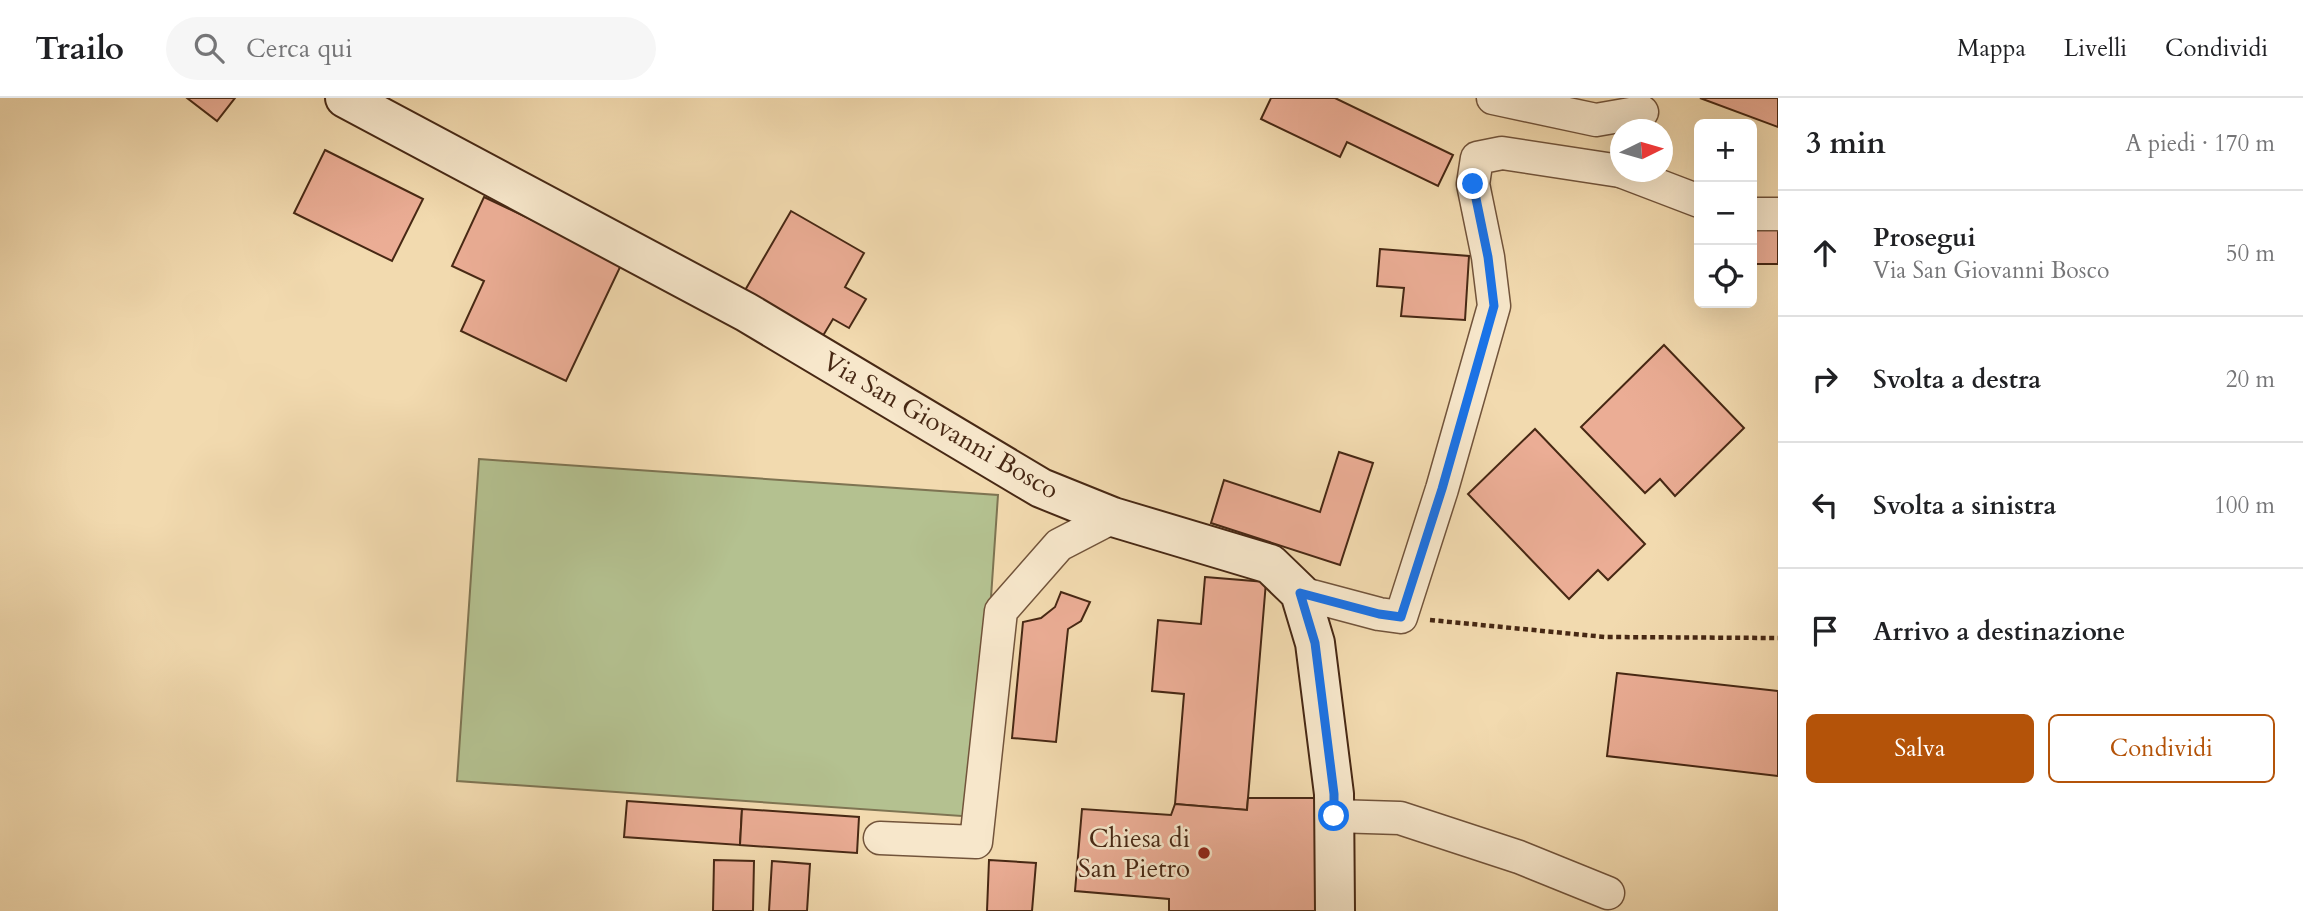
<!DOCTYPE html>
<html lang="it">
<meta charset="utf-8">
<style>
:root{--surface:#fff;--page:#f6f6f6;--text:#202124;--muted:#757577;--line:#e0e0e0;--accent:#b45309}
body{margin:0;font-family:Cardo,serif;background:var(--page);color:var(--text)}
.controls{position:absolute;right:21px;top:21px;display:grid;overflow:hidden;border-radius:10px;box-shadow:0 7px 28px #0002}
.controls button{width:63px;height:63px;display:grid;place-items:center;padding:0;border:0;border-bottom:2px solid var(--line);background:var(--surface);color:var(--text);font:35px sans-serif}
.compass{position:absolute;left:1610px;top:21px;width:63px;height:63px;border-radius:50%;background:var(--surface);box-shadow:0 7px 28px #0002;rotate:85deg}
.stop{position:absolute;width:21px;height:21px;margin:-16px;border:5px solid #1a73e8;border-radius:50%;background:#fff}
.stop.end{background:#1a73e8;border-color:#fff;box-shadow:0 2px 7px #0008}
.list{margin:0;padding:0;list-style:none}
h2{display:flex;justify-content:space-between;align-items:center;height:91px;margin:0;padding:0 28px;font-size:30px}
h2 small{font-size:23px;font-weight:400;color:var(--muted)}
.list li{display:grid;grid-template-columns:46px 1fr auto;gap:21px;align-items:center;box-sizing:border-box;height:126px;padding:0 28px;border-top:2px solid var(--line)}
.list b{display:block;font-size:26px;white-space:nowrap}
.list p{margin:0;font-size:23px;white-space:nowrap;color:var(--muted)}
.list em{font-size:23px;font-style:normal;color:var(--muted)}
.actions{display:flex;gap:14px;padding:21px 28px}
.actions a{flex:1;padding:16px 0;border:2px solid var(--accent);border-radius:10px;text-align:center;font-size:24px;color:var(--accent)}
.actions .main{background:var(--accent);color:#fff}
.icon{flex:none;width:38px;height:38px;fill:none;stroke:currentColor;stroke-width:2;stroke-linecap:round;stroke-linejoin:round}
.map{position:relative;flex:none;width:1778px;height:813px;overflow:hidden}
header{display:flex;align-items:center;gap:42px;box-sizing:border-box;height:98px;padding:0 35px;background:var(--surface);border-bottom:2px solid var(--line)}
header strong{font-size:33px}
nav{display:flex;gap:38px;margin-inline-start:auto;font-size:24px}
.search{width:490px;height:63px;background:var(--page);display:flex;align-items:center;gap:18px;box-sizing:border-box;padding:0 24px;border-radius:38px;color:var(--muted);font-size:26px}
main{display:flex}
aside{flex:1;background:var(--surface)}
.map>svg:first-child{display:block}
.green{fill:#b4c190;stroke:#7e7452;stroke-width:2}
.building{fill:#ebad95;stroke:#472814;stroke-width:2}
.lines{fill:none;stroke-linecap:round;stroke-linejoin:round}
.street-casing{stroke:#72543b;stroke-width:35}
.secondary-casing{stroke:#472814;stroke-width:42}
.path{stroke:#472814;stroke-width:4.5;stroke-dasharray:5 3.5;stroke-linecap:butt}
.street{stroke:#f7e7cb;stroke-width:32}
.secondary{stroke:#f7e7cb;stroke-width:38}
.route{stroke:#1a73e8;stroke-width:9}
.poi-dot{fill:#8f2418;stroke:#f7e7cb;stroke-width:2.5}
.labels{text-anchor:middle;stroke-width:5;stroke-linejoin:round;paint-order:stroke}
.street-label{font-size:26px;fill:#472814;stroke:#f7e7cb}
.poi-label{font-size:26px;fill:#472814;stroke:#f7e7cb;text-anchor:end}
</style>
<header>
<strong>Trailo</strong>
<div class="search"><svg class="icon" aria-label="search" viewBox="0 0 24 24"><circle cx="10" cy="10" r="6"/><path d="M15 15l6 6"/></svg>Cerca qui</div>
<nav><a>Mappa</a><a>Livelli</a><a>Condividi</a></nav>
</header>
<main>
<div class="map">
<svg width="1778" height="813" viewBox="0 0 1778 813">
<rect width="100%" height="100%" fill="#f2daaf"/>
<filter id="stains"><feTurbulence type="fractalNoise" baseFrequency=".00286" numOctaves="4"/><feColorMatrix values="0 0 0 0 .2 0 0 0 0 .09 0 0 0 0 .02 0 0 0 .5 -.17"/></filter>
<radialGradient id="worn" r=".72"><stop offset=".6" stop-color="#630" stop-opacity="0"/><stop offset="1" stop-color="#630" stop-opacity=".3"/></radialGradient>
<!-- green -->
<polygon class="green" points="479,361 998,397 976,719 457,683"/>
<!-- building -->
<g class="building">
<polygon points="187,0 235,0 217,23"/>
<polygon points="1271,0 1335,0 1453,57 1438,88 1347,44 1340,59 1261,21"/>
<polygon points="1700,0 1778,0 1778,29"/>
<polygon points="325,52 423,101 392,163 294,115"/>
<polygon points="484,99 622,165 566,283 461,233 484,183 452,168"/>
<polygon points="791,113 864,155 845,189 866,201 849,230 833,221 818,246 740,201"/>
<polygon points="1778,123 1778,166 1752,166 1752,124"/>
<polygon points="1380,151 1469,158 1465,222 1401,218 1404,190 1377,188"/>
<polygon points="1664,247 1744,330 1675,398 1660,381 1645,395 1581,329"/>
<polygon points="1535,331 1645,446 1608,482 1598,472 1569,501 1468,396"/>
<polygon points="1339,354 1373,365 1340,467 1211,425 1224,382 1320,414"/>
<polygon points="1205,479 1266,484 1247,712 1175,706 1184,596 1152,593 1158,522 1201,526"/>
<polygon points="1061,494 1090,504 1081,523 1068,531 1056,644 1012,640 1023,524 1041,520 1055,509"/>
<polygon points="1617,575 1778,593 1778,678 1607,658"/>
<polygon points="1248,700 1330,700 1330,813 1169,813 1169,801 1075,793 1082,711 1171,717 1175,706 1247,712"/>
<polygon points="627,703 742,711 740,747 624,739"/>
<polygon points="742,711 859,719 857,755 740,747"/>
<polygon points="714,762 754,763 753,813 713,813"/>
<polygon points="989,762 1036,765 1032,813 987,813"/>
<polygon points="772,763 810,766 807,813 769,813"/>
</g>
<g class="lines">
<!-- street casing -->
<g class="street-casing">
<g id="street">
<polyline points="1493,0 1596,22 1642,14"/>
<polyline points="1623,74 1699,103"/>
<polyline points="1752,116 1778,116"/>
<polyline points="1300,495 1379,516 1401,519 1442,391 1494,208 1488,159 1473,86 1477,60 1502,55 1620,73"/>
<polyline points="1334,718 1400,720 1519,759 1608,795"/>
<polyline points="880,740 976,744 1001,513 1059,447 1113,419"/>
</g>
</g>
<!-- secondary casing -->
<g class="secondary-casing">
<polyline id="secondary" points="345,0 746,214 1041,390 1113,419 1270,466 1300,495 1315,545 1334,696 1335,813"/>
</g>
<!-- path -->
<polyline class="path" points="1430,522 1605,539 1778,540"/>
<!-- street -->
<use href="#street" class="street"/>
<!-- secondary -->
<use href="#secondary" class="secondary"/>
</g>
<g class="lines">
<!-- route -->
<polyline class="route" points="1334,718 1334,696 1315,545 1300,495 1379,516 1401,519 1442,391 1494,208 1488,159 1473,86"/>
</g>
<!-- markers -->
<circle class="poi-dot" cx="1204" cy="755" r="7"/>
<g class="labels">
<!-- street labels -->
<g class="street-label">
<text transform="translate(941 327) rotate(30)" y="9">Via San Giovanni Bosco</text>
</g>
<!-- poi labels -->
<g class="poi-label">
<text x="1190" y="749">Chiesa di<tspan x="1190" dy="30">San Pietro</tspan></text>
</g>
</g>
<rect width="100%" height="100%" filter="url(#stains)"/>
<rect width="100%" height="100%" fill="url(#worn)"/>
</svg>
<div class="controls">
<button>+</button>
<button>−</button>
<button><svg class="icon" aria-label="locate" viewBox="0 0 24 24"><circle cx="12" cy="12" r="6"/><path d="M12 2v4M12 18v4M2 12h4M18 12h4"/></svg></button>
</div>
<svg class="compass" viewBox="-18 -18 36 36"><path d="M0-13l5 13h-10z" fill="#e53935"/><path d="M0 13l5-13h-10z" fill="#757577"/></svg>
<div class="stop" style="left:1334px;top:718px"></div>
<div class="stop end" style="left:1473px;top:86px"></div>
</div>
<aside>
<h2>3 min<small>A piedi · 170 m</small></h2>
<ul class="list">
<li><svg class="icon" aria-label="ahead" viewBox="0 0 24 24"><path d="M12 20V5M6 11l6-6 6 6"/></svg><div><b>Prosegui</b><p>Via San Giovanni Bosco</p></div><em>50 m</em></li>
<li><svg class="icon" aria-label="right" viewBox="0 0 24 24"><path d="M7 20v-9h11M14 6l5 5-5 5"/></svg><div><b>Svolta a destra</b></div><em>20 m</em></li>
<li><svg class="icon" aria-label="left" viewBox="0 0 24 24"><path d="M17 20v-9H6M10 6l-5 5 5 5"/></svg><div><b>Svolta a sinistra</b></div><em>100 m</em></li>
<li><svg class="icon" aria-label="arrive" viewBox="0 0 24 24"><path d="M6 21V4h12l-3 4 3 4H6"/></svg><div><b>Arrivo a destinazione</b></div></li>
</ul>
<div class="actions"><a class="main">Salva</a><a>Condividi</a></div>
</aside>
</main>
